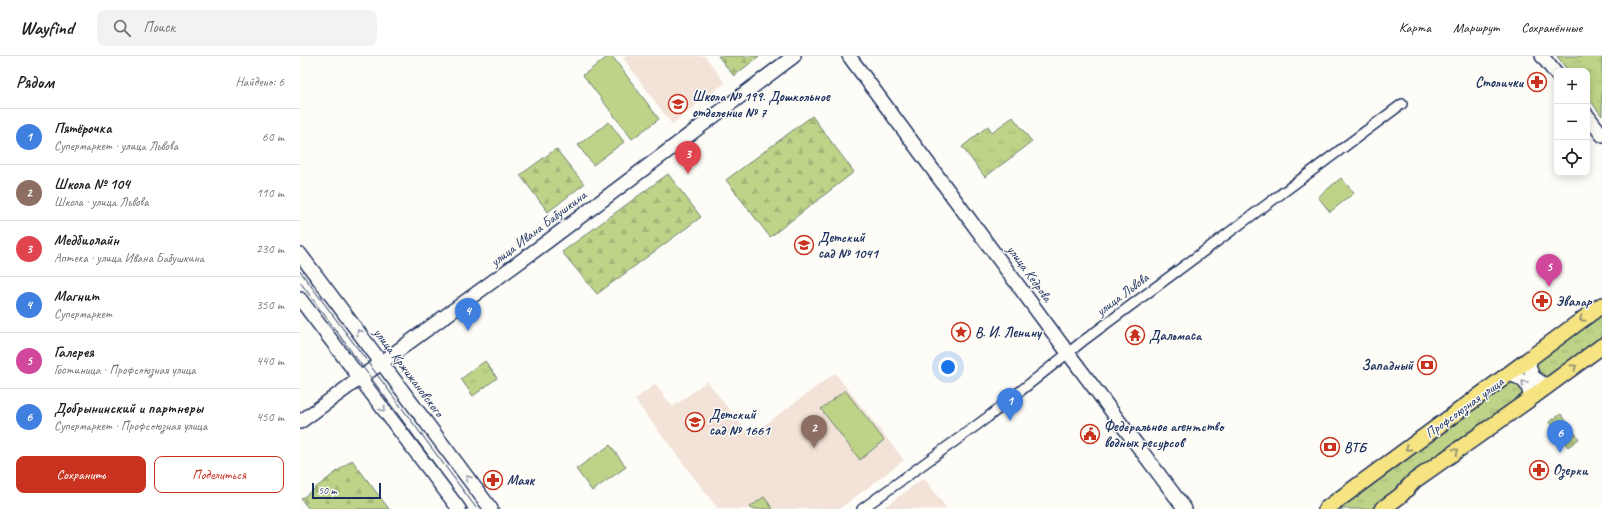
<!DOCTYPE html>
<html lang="ru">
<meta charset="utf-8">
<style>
:root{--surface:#fff;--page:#f2f2f2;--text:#202124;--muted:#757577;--line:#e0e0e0;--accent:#c8321e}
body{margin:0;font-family:Caveat,sans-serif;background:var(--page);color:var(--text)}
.controls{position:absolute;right:12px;top:12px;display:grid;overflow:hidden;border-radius:8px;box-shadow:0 2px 10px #0003}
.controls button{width:36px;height:36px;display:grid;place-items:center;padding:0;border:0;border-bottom:1px solid var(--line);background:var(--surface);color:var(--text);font:20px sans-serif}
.scale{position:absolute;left:12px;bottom:10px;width:69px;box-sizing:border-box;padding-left:4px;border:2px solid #1b2f5e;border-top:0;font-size:11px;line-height:14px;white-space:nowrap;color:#1b2f5e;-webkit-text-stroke:3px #fdfcf7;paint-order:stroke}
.you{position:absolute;left:648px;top:311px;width:14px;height:14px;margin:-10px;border:3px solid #fff;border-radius:50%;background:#1a73e8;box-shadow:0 0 0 6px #1a73e833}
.badge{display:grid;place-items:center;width:26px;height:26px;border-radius:50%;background:var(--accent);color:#fff;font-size:13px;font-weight:700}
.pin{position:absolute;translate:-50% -33px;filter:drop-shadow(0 1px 2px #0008)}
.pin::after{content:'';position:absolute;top:21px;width:14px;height:12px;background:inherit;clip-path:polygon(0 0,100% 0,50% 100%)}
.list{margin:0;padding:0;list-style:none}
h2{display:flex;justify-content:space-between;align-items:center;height:52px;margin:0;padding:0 16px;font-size:17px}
h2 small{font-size:13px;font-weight:400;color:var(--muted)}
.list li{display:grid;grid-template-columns:26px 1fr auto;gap:12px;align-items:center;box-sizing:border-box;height:56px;padding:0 16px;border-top:1px solid var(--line)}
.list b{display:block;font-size:15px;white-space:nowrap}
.list p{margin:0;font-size:13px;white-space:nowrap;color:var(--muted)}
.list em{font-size:13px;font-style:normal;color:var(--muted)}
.actions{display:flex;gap:8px;padding:12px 16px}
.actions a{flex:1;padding:9px 0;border:1px solid var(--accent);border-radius:8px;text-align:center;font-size:14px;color:var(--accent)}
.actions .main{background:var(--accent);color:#fff}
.icon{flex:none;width:22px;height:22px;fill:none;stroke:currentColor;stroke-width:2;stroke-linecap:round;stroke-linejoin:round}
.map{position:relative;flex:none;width:1302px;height:453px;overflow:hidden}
header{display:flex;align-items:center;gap:24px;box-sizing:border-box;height:56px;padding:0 20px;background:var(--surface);border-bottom:1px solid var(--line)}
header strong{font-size:19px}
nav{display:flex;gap:22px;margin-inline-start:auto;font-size:14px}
.search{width:280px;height:36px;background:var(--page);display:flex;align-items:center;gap:10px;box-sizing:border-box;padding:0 14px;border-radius:8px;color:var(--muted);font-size:15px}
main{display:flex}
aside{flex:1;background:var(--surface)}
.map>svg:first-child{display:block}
.built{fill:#f2e2d7}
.grass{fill:url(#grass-tufts);stroke:#6c8173}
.forest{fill:url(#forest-firs);stroke:#6c8173}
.garden{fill:#bed388;stroke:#6c8173}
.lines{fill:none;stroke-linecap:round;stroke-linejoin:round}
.street-casing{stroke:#1b2f5e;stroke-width:12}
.secondary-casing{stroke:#1b2f5e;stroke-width:16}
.primary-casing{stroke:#1b2f5e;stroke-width:18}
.street{stroke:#fdfcf7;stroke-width:9}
.secondary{stroke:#fdfcf7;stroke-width:13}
.primary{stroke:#f6e381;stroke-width:15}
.tram{stroke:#1b2f5e;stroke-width:1}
.oneway{stroke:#888970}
.oneway2{stroke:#8c96aa}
.labels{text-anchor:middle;stroke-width:3;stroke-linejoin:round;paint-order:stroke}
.poi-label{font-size:14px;font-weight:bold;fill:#1b2f5e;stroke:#fdfcf7;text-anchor:start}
.street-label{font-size:14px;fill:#1b2f5e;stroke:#fdfcf7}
</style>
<header>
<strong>Wayfind</strong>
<div class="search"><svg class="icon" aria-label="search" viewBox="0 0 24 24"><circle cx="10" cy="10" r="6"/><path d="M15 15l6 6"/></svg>Поиск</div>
<nav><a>Карта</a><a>Маршрут</a><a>Сохранённые</a></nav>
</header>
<main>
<aside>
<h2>Рядом<small>Найдено: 6</small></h2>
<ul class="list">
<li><span class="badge" style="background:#3f7fe0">1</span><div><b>Пятёрочка</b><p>Супермаркет · улица Львова</p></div><em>60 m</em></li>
<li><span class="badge" style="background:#8d6e63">2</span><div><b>Школа № 104</b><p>Школа · улица Львова</p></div><em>110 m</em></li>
<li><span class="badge" style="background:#e0444e">3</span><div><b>Медбиолайн</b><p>Аптека · улица Ивана Бабушкина</p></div><em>230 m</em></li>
<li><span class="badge" style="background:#3f7fe0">4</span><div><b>Магнит</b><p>Супермаркет</p></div><em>350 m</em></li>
<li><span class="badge" style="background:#d1479c">5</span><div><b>Галерея</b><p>Гостиница · Профсоюзная улица</p></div><em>440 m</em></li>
<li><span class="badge" style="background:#3f7fe0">6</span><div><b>Добрынинский и партнеры</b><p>Супермаркет · Профсоюзная улица</p></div><em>450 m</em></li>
</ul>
<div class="actions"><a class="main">Сохранить</a><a>Поделиться</a></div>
</aside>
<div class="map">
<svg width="1302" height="453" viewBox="0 0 1302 453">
<defs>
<pattern id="grass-tufts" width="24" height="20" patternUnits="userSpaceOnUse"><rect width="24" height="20" fill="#bed388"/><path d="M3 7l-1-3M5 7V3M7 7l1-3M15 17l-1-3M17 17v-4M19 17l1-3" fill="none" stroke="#a3b578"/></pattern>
<pattern id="forest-firs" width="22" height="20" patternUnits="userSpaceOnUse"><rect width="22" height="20" fill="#bed388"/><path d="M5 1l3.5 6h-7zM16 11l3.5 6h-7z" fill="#a3b578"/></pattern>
</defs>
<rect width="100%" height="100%" fill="#fdfcf7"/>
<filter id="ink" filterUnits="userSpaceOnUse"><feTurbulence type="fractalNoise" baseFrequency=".025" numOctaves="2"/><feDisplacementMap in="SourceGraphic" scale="8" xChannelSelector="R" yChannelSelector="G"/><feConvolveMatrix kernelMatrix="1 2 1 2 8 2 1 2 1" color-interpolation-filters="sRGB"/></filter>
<g filter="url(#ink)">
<!-- built -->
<g class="built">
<polygon points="326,0 405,0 425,27 372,68 323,2"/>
<polygon points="535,317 604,404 539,453 418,453 335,344 355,328 373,351 407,325 450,380"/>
<polygon points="624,422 647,453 582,453"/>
</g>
<!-- grass -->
<g class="grass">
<polygon points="1257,0 1302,0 1302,60 1287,40 1287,15 1268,15"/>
<polygon points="713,61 732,86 685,121 662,91 688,70 692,76"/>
<polygon points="1302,257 1302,281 1244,325 1242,325 1234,309"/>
<polygon points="185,305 197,322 173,340 161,323"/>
<path d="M1215,327C1222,330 1224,336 1221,342L1071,453H1040L1209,328Z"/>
<polygon points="1261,358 1279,383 1268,391 1249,366"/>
</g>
<!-- forest -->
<g class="forest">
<polygon points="418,0 459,0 434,20"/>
<polygon points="512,60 554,116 470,181 426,124"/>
<polygon points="256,93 284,128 248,156 220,119"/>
<polygon points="368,118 401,161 297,238 262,196"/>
<polygon points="52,404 89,453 9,453 1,443"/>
</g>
<!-- garden -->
<g class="garden">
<polygon points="309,0 312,0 359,63 332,83 283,19"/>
<polygon points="309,66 324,86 293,109 278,89"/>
<polygon points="1041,122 1054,137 1030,156 1018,141"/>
<polygon points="545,334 584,384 560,404 521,353"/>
<polygon points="310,389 326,411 292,435 276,413"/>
<polygon points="464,441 473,453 452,453 450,451"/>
</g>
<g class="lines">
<!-- street casing -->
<g class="street-casing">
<polyline id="street" points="562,453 688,361 783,285 1102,48"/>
</g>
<!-- secondary casing -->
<g class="secondary-casing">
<g id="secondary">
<polyline points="549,0 768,297 885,453"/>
<polyline points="1242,0 1257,19"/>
<polyline points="1287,59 1302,79"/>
<polyline points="0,198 191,453"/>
<polyline points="0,243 159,453"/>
<polyline points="1231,301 1229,310 1233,321 1242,327 1250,329"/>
<path d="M1209,318C1223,322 1230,328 1230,343"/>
<polyline points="0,366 244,188 494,0"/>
</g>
</g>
<!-- primary casing -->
<g class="primary-casing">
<g id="primary">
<polyline points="1026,453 1302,249"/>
<polyline points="1082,453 1100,440 1114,425 1230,343 1302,290"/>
</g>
</g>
<!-- street -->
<use href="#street" class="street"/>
<!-- secondary -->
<use href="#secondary" class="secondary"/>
<!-- primary -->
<use href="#primary" class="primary"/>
<!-- tram -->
<g class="tram">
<polyline points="0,215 177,453"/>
<polyline points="0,226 168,453"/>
</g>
</g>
<!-- one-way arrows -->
<defs><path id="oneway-chevron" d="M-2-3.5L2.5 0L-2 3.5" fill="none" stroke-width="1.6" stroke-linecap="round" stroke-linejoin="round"/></defs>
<g class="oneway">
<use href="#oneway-chevron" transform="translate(1282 263) rotate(143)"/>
<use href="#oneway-chevron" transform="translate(1274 311) rotate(-37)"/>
<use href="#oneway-chevron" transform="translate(1108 392) rotate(144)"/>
<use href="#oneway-chevron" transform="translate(1156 395) rotate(-35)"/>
</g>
<g class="oneway2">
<use href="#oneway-chevron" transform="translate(59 276) rotate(-127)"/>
<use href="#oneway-chevron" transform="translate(1224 327) rotate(-132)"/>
<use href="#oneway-chevron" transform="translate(83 353) rotate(53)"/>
<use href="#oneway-chevron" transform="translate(168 422) rotate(-127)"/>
</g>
</g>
<!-- icons -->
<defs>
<g id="pharmacy-ring" transform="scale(1)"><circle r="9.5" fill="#fdfcf7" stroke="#c8321e" stroke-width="1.5"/><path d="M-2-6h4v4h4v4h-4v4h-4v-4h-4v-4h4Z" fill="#c8321e"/></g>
<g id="school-ring" transform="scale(1)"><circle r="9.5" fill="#fdfcf7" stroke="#c8321e" stroke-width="1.5"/><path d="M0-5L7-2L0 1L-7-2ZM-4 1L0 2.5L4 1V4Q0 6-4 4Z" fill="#c8321e"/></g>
<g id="sight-ring" transform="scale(1)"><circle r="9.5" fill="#fdfcf7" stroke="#c8321e" stroke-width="1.5"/><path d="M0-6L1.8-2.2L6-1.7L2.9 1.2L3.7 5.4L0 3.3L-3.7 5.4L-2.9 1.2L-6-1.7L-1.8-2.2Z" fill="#c8321e"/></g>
<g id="temple-ring" transform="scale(1)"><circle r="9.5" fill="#fdfcf7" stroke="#c8321e" stroke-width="1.5"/><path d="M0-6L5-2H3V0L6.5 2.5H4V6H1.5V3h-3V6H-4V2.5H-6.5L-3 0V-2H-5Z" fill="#c8321e"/></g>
<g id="bank-ring" transform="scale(1)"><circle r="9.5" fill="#fdfcf7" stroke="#c8321e" stroke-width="1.5"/><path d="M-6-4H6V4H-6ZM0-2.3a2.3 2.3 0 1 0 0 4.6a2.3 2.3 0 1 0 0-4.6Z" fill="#c8321e"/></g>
<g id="civic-ring" transform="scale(1)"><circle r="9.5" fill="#fdfcf7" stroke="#c8321e" stroke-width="1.5"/><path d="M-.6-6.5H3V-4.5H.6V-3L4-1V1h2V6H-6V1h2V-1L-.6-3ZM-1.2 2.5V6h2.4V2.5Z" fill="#c8321e"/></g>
</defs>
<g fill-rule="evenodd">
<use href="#pharmacy-ring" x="1237" y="26"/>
<use href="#school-ring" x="378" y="48"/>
<use href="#school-ring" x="504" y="189"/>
<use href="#pharmacy-ring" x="1242" y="245"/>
<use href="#sight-ring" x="661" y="276"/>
<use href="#temple-ring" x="835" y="279"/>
<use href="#bank-ring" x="1127" y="309"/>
<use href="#school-ring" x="395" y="366"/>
<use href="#civic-ring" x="790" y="378"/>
<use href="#bank-ring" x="1030" y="391"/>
<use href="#pharmacy-ring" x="1239" y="414"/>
<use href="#pharmacy-ring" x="193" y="424"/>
</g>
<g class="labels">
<!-- poi labels -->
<g class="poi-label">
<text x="1223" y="31" text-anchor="end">Столички</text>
<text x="392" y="45">Школа № 199. Дошкольное<tspan x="392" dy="16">отделение № 7</tspan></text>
<text x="518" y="186">Детский<tspan x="518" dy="16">сад № 1041</tspan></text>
<text x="1256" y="250">Эвалар</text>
<text x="675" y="281">В. И. Ленину</text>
<text x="849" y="284">Дальмаса</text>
<text x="1113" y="314" text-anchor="end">Западный</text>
<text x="409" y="363">Детский<tspan x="409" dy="16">сад № 1661</tspan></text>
<text x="804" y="375">Федеральное агентство<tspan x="804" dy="16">водных ресурсов</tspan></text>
<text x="1044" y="396">ВТБ</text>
<text x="1253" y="419">Озерки</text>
<text x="207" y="429">Маяк</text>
</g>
<!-- street labels -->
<g class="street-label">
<text transform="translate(238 172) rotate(-37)" y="5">улица Ивана Бабушкина</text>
<text transform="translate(730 217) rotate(54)" y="5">улица Кедрова</text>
<text transform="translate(822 238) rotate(-37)" y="5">улица Львова</text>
<text transform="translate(109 316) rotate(53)" y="5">улица Кржижановского</text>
<text transform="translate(1164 351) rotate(-36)" y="5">Профсоюзная улица</text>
</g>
</g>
</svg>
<div class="controls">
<button>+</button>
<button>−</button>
<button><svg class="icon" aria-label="locate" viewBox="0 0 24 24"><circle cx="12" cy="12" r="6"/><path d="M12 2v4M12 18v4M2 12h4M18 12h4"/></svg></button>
</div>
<div class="scale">50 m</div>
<div class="you"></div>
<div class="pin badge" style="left:710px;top:365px;background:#3f7fe0">1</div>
<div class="pin badge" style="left:514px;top:392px;background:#8d6e63">2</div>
<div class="pin badge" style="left:388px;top:118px;background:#e0444e">3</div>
<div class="pin badge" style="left:168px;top:275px;background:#3f7fe0">4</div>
<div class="pin badge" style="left:1249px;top:231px;background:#d1479c">5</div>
<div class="pin badge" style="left:1260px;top:397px;background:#3f7fe0">6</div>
</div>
</main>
